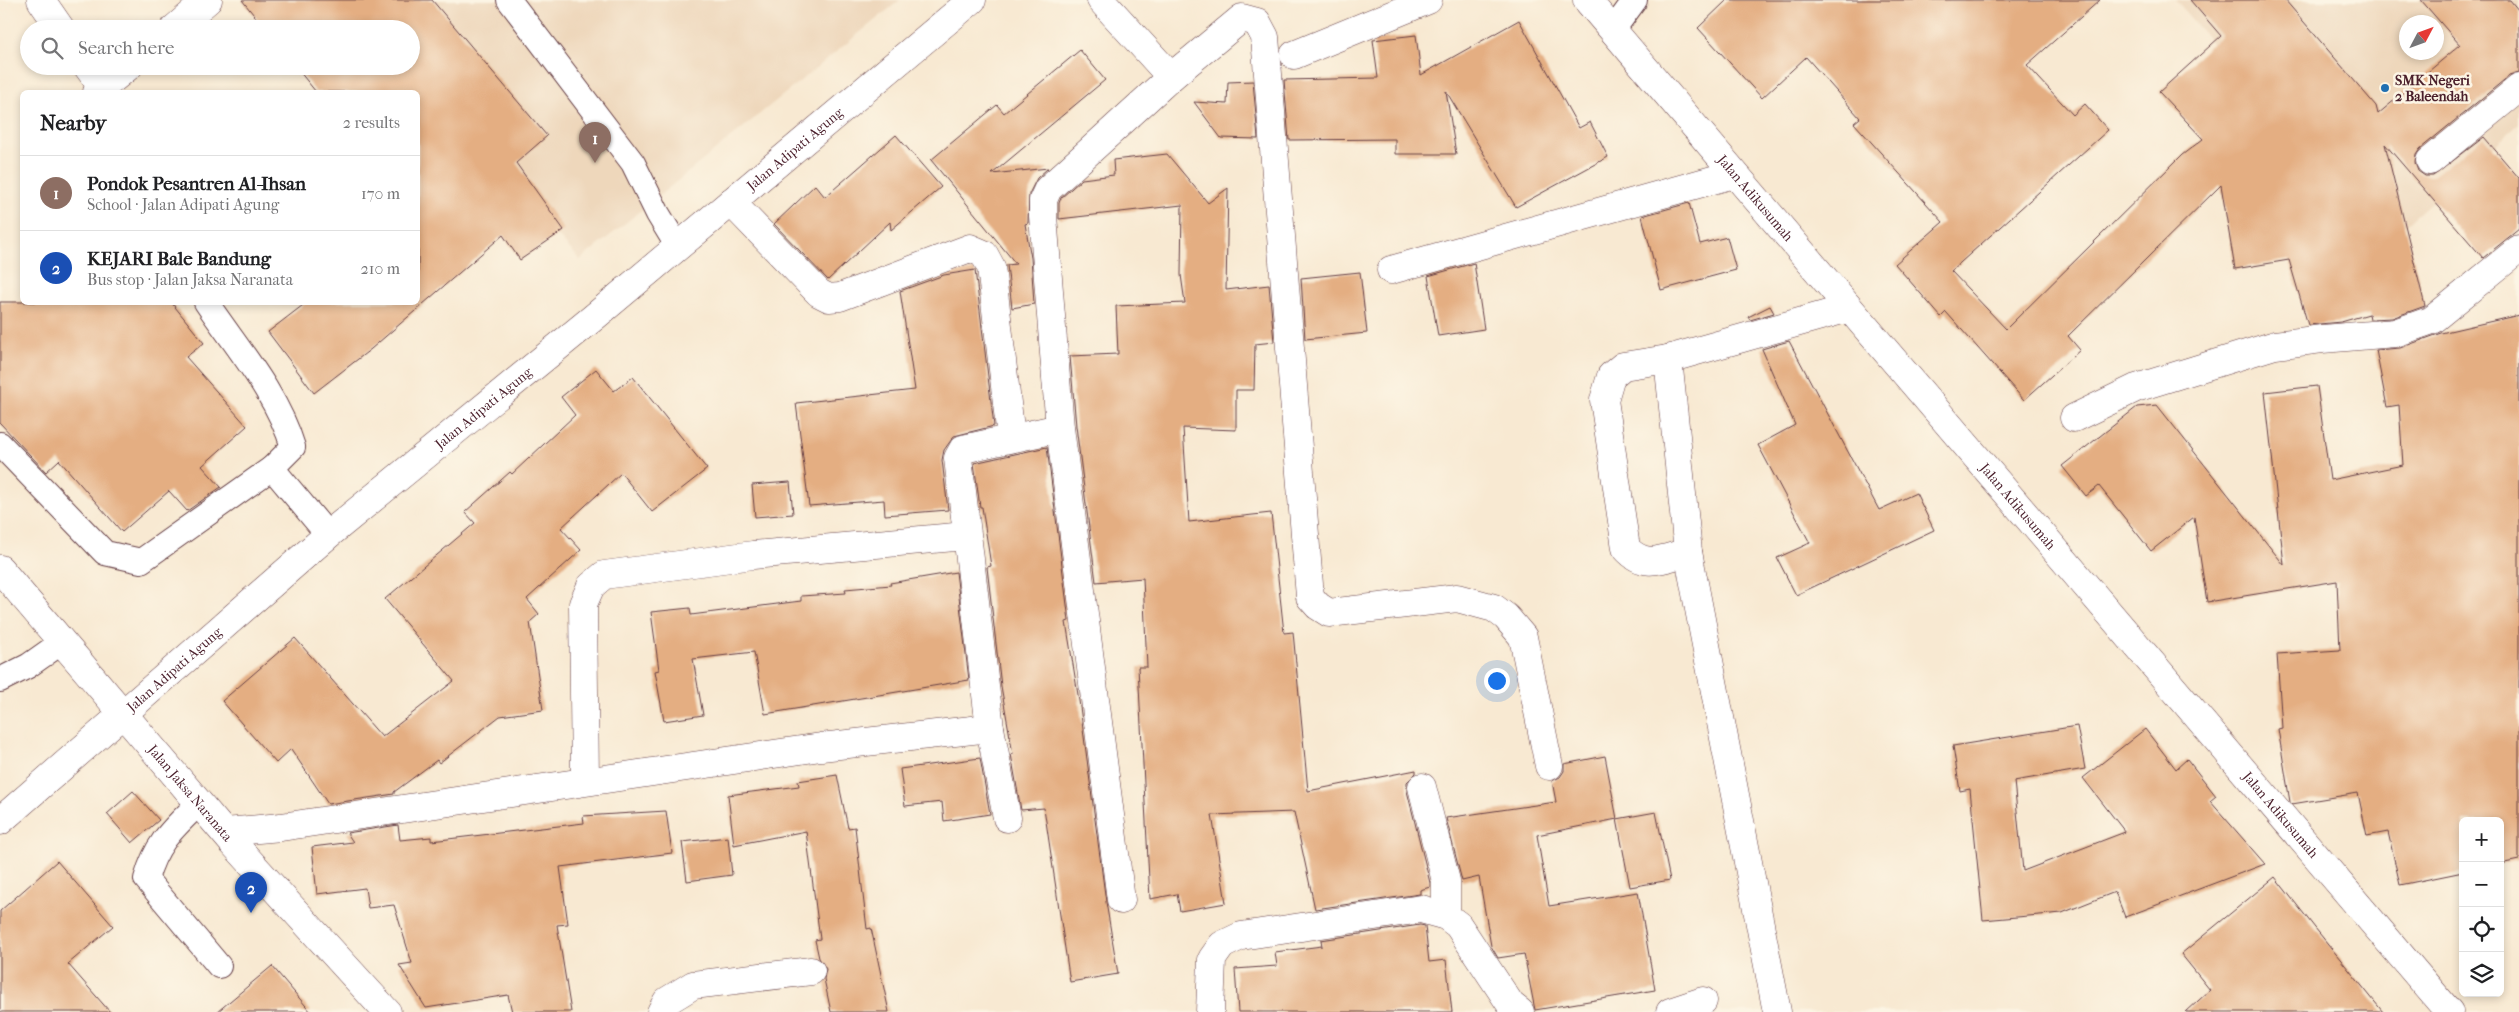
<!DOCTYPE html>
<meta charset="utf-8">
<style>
:root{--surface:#fff;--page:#f2f2f2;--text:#202124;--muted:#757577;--line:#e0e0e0;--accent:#b45309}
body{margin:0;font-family:"IM FELL French Canon",serif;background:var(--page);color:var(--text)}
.controls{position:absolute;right:15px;bottom:15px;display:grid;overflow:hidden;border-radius:8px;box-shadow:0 2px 8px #0003}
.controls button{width:45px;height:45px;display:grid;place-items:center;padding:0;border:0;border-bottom:1px solid var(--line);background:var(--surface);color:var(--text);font:25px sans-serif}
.compass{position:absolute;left:2399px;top:15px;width:45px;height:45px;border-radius:50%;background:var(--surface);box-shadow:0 2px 8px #0003;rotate:49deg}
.you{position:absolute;left:1496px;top:680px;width:18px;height:18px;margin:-12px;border:4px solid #fff;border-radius:50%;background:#1a73e8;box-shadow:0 0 0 8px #1a73e833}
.badge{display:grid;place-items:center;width:32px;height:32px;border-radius:50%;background:var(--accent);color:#fff;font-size:16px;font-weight:700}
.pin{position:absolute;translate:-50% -41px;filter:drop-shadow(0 1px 2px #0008)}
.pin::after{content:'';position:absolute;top:26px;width:18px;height:15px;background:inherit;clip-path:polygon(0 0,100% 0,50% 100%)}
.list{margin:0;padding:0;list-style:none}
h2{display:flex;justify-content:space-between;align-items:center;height:65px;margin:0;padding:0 20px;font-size:21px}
h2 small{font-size:16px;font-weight:400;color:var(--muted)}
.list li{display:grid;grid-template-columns:32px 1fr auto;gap:15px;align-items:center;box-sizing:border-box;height:75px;padding:0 20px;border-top:1px solid var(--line)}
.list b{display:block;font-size:19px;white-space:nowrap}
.list p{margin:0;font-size:16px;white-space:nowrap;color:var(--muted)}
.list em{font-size:16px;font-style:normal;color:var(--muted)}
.icon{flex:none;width:28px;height:28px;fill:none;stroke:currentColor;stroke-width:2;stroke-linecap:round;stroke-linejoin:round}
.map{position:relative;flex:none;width:2519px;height:1012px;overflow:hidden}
.search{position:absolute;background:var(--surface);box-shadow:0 2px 8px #0003;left:20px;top:20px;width:400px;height:55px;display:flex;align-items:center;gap:12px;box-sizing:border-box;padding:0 18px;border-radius:28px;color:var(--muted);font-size:19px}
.panel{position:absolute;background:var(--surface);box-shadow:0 2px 8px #0003;left:20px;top:90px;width:400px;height:215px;border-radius:8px}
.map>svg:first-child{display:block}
.built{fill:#eed7bb;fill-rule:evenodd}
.building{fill:#e4ae82}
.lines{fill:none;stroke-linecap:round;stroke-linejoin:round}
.service-casing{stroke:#643d44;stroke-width:26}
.minor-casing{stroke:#643d44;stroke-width:29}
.secondary-casing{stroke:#643d44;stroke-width:29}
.service{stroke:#fff;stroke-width:24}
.minor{stroke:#fff;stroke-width:28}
.secondary{stroke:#fff;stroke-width:28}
.poi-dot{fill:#1f6fb2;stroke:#fcf5e5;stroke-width:2}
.labels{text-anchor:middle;stroke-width:5;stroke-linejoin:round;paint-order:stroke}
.poi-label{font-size:14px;font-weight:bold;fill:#4a1f2b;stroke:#fcf5e5;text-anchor:start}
.street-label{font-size:14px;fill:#4a1f2b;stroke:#fcf5e5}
</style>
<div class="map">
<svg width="2519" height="1012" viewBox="0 0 2519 1012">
<rect width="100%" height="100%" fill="#fcf5e5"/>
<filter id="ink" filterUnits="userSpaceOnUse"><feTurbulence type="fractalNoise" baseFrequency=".02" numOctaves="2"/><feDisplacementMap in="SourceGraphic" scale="10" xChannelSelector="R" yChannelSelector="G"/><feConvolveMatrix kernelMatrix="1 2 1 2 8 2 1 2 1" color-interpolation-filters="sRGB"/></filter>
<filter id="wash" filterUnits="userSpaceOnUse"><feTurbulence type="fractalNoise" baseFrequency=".0096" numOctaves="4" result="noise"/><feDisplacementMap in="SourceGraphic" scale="20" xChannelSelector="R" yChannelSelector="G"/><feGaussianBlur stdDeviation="1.12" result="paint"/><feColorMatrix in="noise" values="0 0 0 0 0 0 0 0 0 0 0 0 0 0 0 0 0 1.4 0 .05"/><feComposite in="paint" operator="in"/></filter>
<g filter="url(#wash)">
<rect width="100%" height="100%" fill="#f8e9d2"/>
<!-- built -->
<g class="built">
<polygon points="344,0 900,0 580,260 404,66 411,66 411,29"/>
<path d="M2175,0H2519V124L2385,243ZM2406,22H2436V52H2406Z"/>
</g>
<g id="blocks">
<!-- building -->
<g class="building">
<polygon points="242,0 432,0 547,136 516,163 564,230 520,260 503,235 371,349 314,393 268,332 307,302 418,302 418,92 316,92 295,66 411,66 411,29 265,29"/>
<polygon points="1727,0 2100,0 2027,65 2073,115 2085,104 2108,130 1951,271 2006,329 2182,155 2203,139 2159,92 2221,36 2190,0 2285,0 2376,106 2378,114 2460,45 2421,0 2510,0 2519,11 2519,73 2509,76 2420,149 2416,155 2415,163 2418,171 2425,176 2433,176 2484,137 2519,178 2519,229 2483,258 2385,144 2425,306 2392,318 2370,319 2369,314 2341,322 2308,325 2289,260 2235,269 2221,185 2068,336 2080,350 2024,400 1946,312 1941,317 1895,264 1943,222 1854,123 1860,118 1806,57 1762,98 1698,28"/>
<polygon points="1519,20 1579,128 1590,122 1608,157 1516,207 1446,91 1456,154 1395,154 1395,139 1289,140 1284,80 1378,78 1373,40 1416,35 1421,75"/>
<polygon points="1080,50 1105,80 992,174 1048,168 1037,178 1029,194 1028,223 1025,224 1031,258 1034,304 1012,308 1007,265 1016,264 931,160 997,105 1004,113"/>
<polygon points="1253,81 1258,139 1221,138 1194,102 1227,104 1228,82"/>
<polygon points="896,135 941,187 891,230 890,222 828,280 774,224 815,185 825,197"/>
<polygon points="1167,154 1208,203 1228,188 1226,290 1269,285 1274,342 1255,344 1254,390 1236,390 1236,430 1183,428 1189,522 1271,513 1284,633 1293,632 1308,791 1416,770 1416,773 1407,782 1407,791 1430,883 1430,887 1420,890 1420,894 1315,909 1294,812 1212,815 1226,903 1180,911 1177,894 1150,899 1138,667 1147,667 1143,578 1096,582 1076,426 1070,356 1118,354 1116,306 1185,303 1181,275 1182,205 1059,219 1059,203 1061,198 1082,179 1114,175 1113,160"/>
<polygon points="1689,203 1700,244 1727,237 1736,270 1661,290 1642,216"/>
<polygon points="1474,263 1484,329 1438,336 1428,276"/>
<polygon points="975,270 994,426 954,436 944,450 942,460 948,510 885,515 884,500 809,506 796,403 915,390 900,291 944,275"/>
<polygon points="1360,272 1367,333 1305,339 1301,278"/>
<polygon points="0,302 171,302 204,343 186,357 247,426 202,466 221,487 187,511 169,491 122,532 59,460 46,472 0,423"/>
<polygon points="1770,306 1774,313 1750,320 1748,317"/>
<polygon points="2519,315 2519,860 2500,864 2500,821 2463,821 2463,872 2400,885 2388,832 2367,836 2358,793 2292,804 2290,802 2278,729 2282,728 2277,654 2340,650 2337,581 2207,602 2194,517 2151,551 2099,486 2086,496 2062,466 2137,407 2157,405 2284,565 2265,392 2317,386 2330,480 2403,465 2399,405 2387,407 2376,350 2400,348 2441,333"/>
<polygon points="1789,341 1879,510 1916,493 1934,530 1796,595 1777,558 1810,543 1758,445 1795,425 1762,349"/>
<polygon points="596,369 614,391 633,377 707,469 652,512 621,473 561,528 581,550 527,599 539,614 530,622 543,710 500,716 439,763 437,760 394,792 394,794 328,804 291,749 276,763 222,701 295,638 382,737 454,681 385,599 475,523 465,512 510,472 512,474 575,415 561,397"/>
<polygon points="1047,447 1069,621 1066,622 1080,707 1106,902 1118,974 1070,982 1044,808 1021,810 1011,754 1013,754 1001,686 987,567 991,566 982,507 980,507 974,463"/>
<polygon points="790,482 793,514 755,517 752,485"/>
<polygon points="956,572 969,680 765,714 754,652 693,659 703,715 664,721 655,671 659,670 651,612 690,608 691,615 801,601 801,596 846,593 845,589 891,585 890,583"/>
<polygon points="2077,726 2085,769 2014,781 2023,871 2125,832 2083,778 2145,729 2176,769 2187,759 2216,796 2210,801 2265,864 2125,917 2115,892 2062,913 1983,920 1970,789 1960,791 1953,746"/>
<polygon points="1605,756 1617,819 1537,835 1549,906 1638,892 1655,990 1535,1010 1524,954 1498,958 1491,946 1479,877 1462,881 1446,818 1556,802 1552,781 1560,777 1564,771 1564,764"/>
<polygon points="980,758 990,814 944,821 942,802 905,806 900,769"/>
<polygon points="837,775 848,828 855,827 867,929 871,928 889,1012 831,1012 824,979 826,969 819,958 815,940 820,939 806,831 734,845 728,795 799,786 798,781"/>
<polygon points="133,791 159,820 132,843 107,814"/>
<polygon points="666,811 672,853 560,867 568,924 557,925 571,1012 512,1012 508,995 426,1008 399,965 412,963 394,905 368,908 365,888 317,894 312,847 353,842 347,833 398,825 400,840 431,837 431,841 584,823 583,816"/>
<polygon points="1656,812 1670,880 1630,887 1617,819"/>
<polygon points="728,837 732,875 687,881 682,842"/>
<polygon points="57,861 113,926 68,964 110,1012 0,1012 0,911"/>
<polygon points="2275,877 2315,928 2383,1012 2186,1012 2210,990 2181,954"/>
<polygon points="1420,925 1425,926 1429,962 1446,960 1452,1012 1238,1012 1235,969 1277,966 1275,952 1322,946 1321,940"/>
<polygon points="272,966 311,1012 217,1012"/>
</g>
</g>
</g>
<g filter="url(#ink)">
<use href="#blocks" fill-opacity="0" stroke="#643d44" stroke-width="1"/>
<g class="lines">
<!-- service casing -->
<g class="service-casing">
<g id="service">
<polyline points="509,0 633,163 658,214 678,247"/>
<polyline points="1613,30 1635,0"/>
<path d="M206,302C237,348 277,394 293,447L272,468L328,535"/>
<polyline points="0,444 105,553 141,561 272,468"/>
<polyline points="0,680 28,666 62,642"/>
<path d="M199,803C173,829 157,841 146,879L219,966"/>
</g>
</g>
<!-- minor casing -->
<g class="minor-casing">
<g id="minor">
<polyline points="41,0 61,29"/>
<polyline points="1101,0 1171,77 1048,189 1043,200 1043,216 1060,428 1121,900"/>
<polyline points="174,29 208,0"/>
<polyline points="1294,55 1428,0"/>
<polyline points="87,66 103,88"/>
<polyline points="1171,77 1242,18 1257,22 1265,37 1310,597 1318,606 1329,613 1457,598 1494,608 1506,617 1523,637 1549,766"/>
<polyline points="97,92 129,66"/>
<polyline points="2430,161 2519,88"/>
<polyline points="731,202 819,293 829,298 840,297 970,248 984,254 991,267 1011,437"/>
<polyline points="1391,270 1734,174"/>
<polyline points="1668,359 1688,552"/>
<polyline points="2074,418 2136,388 2275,345 2322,339 2395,333 2432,320 2519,249"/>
<polyline points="585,781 583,604 591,586 604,575 753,555 966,536"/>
<polyline points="1422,787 1446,881 1446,916"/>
<polyline points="1007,818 990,728 958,458 963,449 1060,428"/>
<polyline points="225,832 281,827 821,747 990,728"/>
<polyline points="661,1012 667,1001 693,985 811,971"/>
<polyline points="1210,1012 1212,959 1222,945 1241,936 1421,909 1446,916 1458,925 1511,1005 1520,1012"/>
<polyline points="1670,1012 1703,1001"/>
<path d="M1777,1012L1688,552C1664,558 1645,570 1626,548L1604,400L1611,376L1623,366L1668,359L1849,308"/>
</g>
</g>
<!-- secondary casing -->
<g class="secondary-casing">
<g id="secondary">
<path id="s1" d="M1587,0L2449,1012"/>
<path id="s2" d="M0,569L233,843L387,1012"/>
<path id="s3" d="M0,821L328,535L593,318L972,0"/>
</g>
</g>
<!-- service -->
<use href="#service" class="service"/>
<!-- minor -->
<use href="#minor" class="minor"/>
<!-- secondary -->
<use href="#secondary" class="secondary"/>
</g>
</g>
<!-- markers -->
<circle class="poi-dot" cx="2385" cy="88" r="5"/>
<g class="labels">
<!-- poi labels -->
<g class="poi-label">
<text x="2395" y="85">SMK Negeri<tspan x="2395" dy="16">2 Baleendah</tspan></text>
</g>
<!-- street labels -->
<g class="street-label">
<text dy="5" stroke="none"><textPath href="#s3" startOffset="1041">Jalan Adipati Agung</textPath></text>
<text dy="5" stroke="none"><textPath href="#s1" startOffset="260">Jalan Adikusumah</textPath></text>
<text dy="5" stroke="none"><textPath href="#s3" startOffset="636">Jalan Adipati Agung</textPath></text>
<text dy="5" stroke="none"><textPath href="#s1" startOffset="665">Jalan Adikusumah</textPath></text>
<text dy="5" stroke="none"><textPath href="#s3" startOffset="231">Jalan Adipati Agung</textPath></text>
<text dy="5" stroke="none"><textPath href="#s2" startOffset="294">Jalan Jaksa Naranata</textPath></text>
<text dy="5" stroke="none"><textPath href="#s1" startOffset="1070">Jalan Adikusumah</textPath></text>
</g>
</g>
</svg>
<div class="controls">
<button>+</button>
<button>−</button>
<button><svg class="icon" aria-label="locate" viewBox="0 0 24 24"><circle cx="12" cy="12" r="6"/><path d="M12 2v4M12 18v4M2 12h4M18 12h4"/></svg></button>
<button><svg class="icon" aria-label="layers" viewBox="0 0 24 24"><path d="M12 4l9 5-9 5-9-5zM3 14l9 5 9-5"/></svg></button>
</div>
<svg class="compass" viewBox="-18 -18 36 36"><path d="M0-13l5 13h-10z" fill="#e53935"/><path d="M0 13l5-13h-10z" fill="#757577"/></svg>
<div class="you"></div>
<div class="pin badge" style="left:595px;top:163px;background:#8d6e63">1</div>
<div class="pin badge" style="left:251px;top:913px;background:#1a4fb4">2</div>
<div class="search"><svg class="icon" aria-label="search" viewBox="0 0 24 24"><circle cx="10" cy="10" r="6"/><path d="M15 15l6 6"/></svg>Search here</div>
<section class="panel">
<h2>Nearby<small>2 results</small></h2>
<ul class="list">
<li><span class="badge" style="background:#8d6e63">1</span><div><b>Pondok Pesantren Al-Ihsan</b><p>School · Jalan Adipati Agung</p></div><em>170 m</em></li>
<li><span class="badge" style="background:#1a4fb4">2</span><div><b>KEJARI Bale Bandung</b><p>Bus stop · Jalan Jaksa Naranata</p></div><em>210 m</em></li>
</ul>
</section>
</div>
